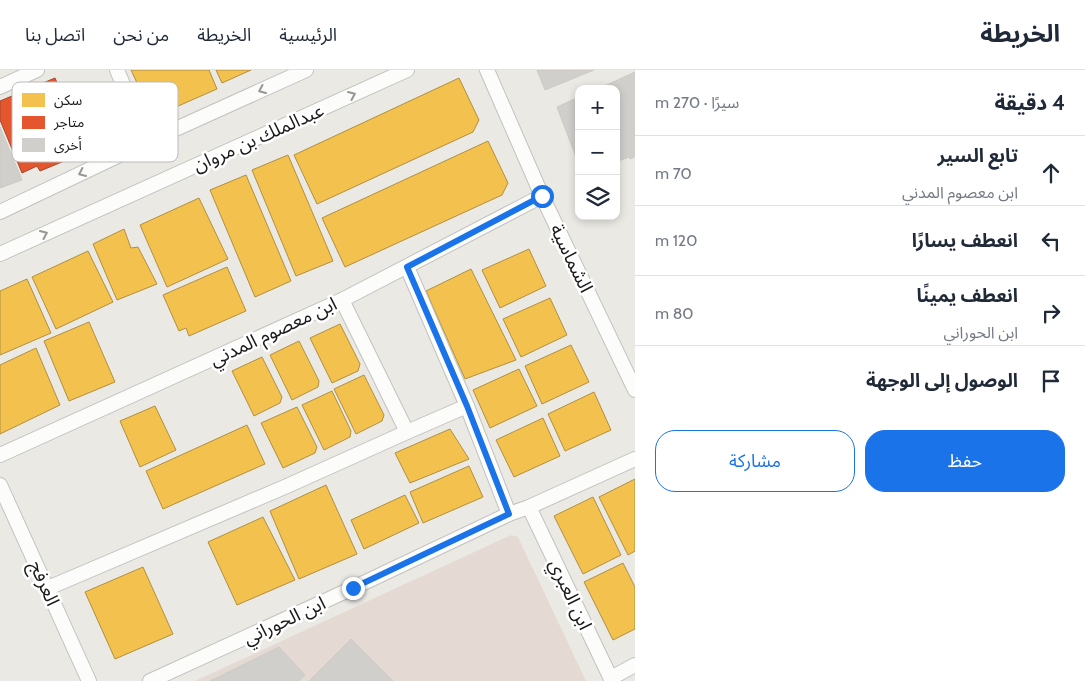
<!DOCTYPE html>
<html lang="ar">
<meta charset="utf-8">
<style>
:root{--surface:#fff;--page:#f6f6f7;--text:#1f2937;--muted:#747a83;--line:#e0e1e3;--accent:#1a73e8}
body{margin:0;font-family:Cabin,"Noto Sans Arabic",sans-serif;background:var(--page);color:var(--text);direction:rtl}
.controls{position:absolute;right:15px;top:15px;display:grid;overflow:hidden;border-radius:10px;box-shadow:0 2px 8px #0003}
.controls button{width:45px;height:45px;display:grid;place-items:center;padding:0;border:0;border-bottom:1px solid var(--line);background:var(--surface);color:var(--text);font:25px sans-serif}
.stop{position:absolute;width:15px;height:15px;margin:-11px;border:4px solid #1a73e8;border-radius:50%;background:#fff}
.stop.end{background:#1a73e8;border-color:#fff;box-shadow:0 1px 5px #0008}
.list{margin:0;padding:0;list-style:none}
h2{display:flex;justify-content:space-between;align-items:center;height:65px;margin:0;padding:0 20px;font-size:21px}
h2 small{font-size:16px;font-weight:400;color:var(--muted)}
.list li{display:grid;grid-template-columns:32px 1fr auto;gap:15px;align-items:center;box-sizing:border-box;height:70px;padding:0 20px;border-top:1px solid var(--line)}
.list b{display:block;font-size:19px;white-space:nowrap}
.list p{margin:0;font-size:16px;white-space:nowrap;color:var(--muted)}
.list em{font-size:16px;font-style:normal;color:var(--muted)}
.actions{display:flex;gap:10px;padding:15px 20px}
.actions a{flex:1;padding:11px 0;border:1px solid var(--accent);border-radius:20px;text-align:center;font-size:18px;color:var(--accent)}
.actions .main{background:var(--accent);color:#fff}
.icon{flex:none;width:28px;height:28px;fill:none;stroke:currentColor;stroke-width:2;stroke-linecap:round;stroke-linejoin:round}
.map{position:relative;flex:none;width:635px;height:611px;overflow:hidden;direction:ltr}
header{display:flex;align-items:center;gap:30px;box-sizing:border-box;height:70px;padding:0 25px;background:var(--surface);border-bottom:1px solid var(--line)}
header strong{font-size:24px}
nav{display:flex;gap:28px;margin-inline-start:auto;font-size:18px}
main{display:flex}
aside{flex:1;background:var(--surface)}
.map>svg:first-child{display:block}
.military{fill:#e5dad3}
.homes{fill:#f2c14e;stroke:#b28f3f}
.shops{fill:#e4572e;stroke:#a84528}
.building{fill:#d1cfcb;stroke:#cdcac5}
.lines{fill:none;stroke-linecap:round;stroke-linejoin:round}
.street-casing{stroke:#c2c2c0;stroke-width:16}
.street{stroke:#fcfcfb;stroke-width:14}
.oneway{stroke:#979796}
.route{stroke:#1a73e8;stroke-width:6}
.labels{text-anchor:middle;stroke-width:5;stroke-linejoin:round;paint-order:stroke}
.street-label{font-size:19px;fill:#1b1b1b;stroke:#fff}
.key{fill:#fff;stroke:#bbb;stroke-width:1}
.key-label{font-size:14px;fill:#1b1b1b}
</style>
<header>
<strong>الخريطة</strong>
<nav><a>الرئيسية</a><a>الخريطة</a><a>من نحن</a><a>اتصل بنا</a></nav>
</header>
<main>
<aside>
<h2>4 دقيقة<small>سيرًا · 270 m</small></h2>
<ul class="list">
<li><svg class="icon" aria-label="ahead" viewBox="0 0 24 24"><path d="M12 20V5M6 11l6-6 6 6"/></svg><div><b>تابع السير</b><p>ابن معصوم المدني</p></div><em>70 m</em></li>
<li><svg class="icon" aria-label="left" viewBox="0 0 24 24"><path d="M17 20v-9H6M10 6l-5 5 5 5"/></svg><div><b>انعطف يسارًا</b></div><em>120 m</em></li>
<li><svg class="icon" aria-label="right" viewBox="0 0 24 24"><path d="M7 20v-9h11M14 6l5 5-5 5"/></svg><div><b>انعطف يمينًا</b><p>ابن الحوراني</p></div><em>80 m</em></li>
<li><svg class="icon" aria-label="arrive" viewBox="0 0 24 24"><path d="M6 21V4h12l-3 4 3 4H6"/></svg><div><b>الوصول إلى الوجهة</b></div></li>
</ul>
<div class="actions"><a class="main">حفظ</a><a>مشاركة</a></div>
</aside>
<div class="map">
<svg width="635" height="611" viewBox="0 0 635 611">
<rect width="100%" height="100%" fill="#eae9e4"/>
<!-- military -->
<polygon class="military" points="511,465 518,467 586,611 195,611"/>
<!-- homes -->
<g class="homes">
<polygon points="131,0 209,0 217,19 153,47"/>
<polygon points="216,0 251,0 222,13"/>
<polygon points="459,8 479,50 473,62 317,134 294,85"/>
<polygon points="488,71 508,113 502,125 345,197 322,148"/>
<polygon points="288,85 333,191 296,206 252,100"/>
<polygon points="246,105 291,211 255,227 210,120"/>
<polygon points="199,128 228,189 167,217 140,155"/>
<polygon points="124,159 131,178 138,177 157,214 117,230 93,174"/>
<polygon points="529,179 546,216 500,238 482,200"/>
<polygon points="88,181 113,232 56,259 32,207"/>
<polygon points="227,197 246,241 189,266 186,258 179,261 163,225"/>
<polygon points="471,199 516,290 465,309 426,221"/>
<polygon points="27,209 51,263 0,285 0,221"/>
<polygon points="550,228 567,265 521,287 503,249"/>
<polygon points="89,252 115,312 69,331 44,271"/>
<polygon points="340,254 360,294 358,301 332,313 310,268"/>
<polygon points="299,271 319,311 318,317 292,330 270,285"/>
<polygon points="571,275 589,312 542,334 525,296"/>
<polygon points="36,278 60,335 0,364 0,295"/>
<polygon points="262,287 282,327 280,333 254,346 232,301"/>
<polygon points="519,299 537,336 490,358 473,320"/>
<polygon points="364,305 384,345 382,351 356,364 334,319"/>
<polygon points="332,321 351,361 350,367 324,380 302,335"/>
<polygon points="594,322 611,360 565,381 548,344"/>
<polygon points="155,336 176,380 140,397 120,351"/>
<polygon points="297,337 317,377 315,383 283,398 261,353"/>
<polygon points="543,348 560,386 514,407 496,370"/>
<polygon points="247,355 265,394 163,439 146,401"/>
<polygon points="450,359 469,389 410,413 395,383"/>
<polygon points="469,396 483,427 423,453 410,422"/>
<polygon points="635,409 635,481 628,485 599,427"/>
<polygon points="326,415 357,484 299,509 270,441"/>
<polygon points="405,425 419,453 364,479 351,450"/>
<polygon points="593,427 621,485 583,504 554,446"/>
<polygon points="263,447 295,510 237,535 208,472"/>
<polygon points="623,493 635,517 635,559 613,570 584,512"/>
<polygon points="143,497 173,564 115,589 85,522"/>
</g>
<!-- shops -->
<polygon class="shops" points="55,8 86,82 40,101 37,96 22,103 0,50 0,31"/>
<!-- building -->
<g class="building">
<polygon points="537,0 594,0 545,20"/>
<polygon points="635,2 635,87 630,89 629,87 616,92 616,19 598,19"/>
<polygon points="579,27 579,95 557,37"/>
<polygon points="0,57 22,110 0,118"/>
<polygon points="351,569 393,611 309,611"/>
<polygon points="279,577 305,605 299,611 210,611"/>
</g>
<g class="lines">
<!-- street casing -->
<g class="street-casing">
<g id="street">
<polyline points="117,0 147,72"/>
<polyline points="487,0 542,126 635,320"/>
<polyline points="0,17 37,0"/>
<polyline points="0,142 147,72 306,0"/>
<polyline points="0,184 407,0"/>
<polyline points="407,197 467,336 509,444"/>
<polyline points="407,362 467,336"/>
<polyline points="0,385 342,230 542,126"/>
<polyline points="0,415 89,611"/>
<polyline points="529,437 612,611"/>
<polyline points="48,518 287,416 407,362 342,230"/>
<polyline points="611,608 635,595"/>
<polyline points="150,611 353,518 509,444 529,437 635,389"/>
</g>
</g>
<!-- street -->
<use href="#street" class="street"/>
</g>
<!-- one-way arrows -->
<defs><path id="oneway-chevron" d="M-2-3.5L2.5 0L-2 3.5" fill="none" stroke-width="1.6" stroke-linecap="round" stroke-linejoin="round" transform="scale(1.25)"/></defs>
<g class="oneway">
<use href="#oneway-chevron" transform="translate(262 20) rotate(156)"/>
<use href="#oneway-chevron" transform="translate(352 25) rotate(-24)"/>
<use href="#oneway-chevron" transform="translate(82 103) rotate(155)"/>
<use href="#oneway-chevron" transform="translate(44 164) rotate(-24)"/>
</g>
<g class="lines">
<!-- route -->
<polyline class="route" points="353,518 509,444 467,336 407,197 542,126"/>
</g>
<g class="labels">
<!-- street labels -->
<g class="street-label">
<text transform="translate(258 67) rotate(-24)" y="7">عبدالملك بن مروان</text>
<text transform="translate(572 188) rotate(64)" y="7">الشماسية</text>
<text transform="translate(273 261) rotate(-25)" y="7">ابن معصوم المدني</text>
<text transform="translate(45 513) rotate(66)" y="7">العرفج</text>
<text transform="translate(571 524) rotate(65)" y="7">ابن العبري</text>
<text transform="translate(284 550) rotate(-25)" y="7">ابن الحوراني</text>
</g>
</g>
<!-- legend -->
<rect x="12" y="12" width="166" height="80" rx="8" class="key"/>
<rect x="22" y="23" width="23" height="14" fill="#f2c14e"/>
<rect x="22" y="46" width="23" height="13" fill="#e4572e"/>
<rect x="22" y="68" width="23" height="14" fill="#d1cfcb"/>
<g class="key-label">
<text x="54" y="35">سكن</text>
<text x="54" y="57">متاجر</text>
<text x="54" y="80">أخرى</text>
</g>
</svg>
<div class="controls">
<button>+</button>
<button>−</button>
<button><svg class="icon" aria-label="layers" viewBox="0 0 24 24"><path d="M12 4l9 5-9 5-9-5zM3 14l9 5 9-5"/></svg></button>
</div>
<div class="stop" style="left:542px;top:126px"></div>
<div class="stop end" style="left:353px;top:518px"></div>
</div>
</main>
